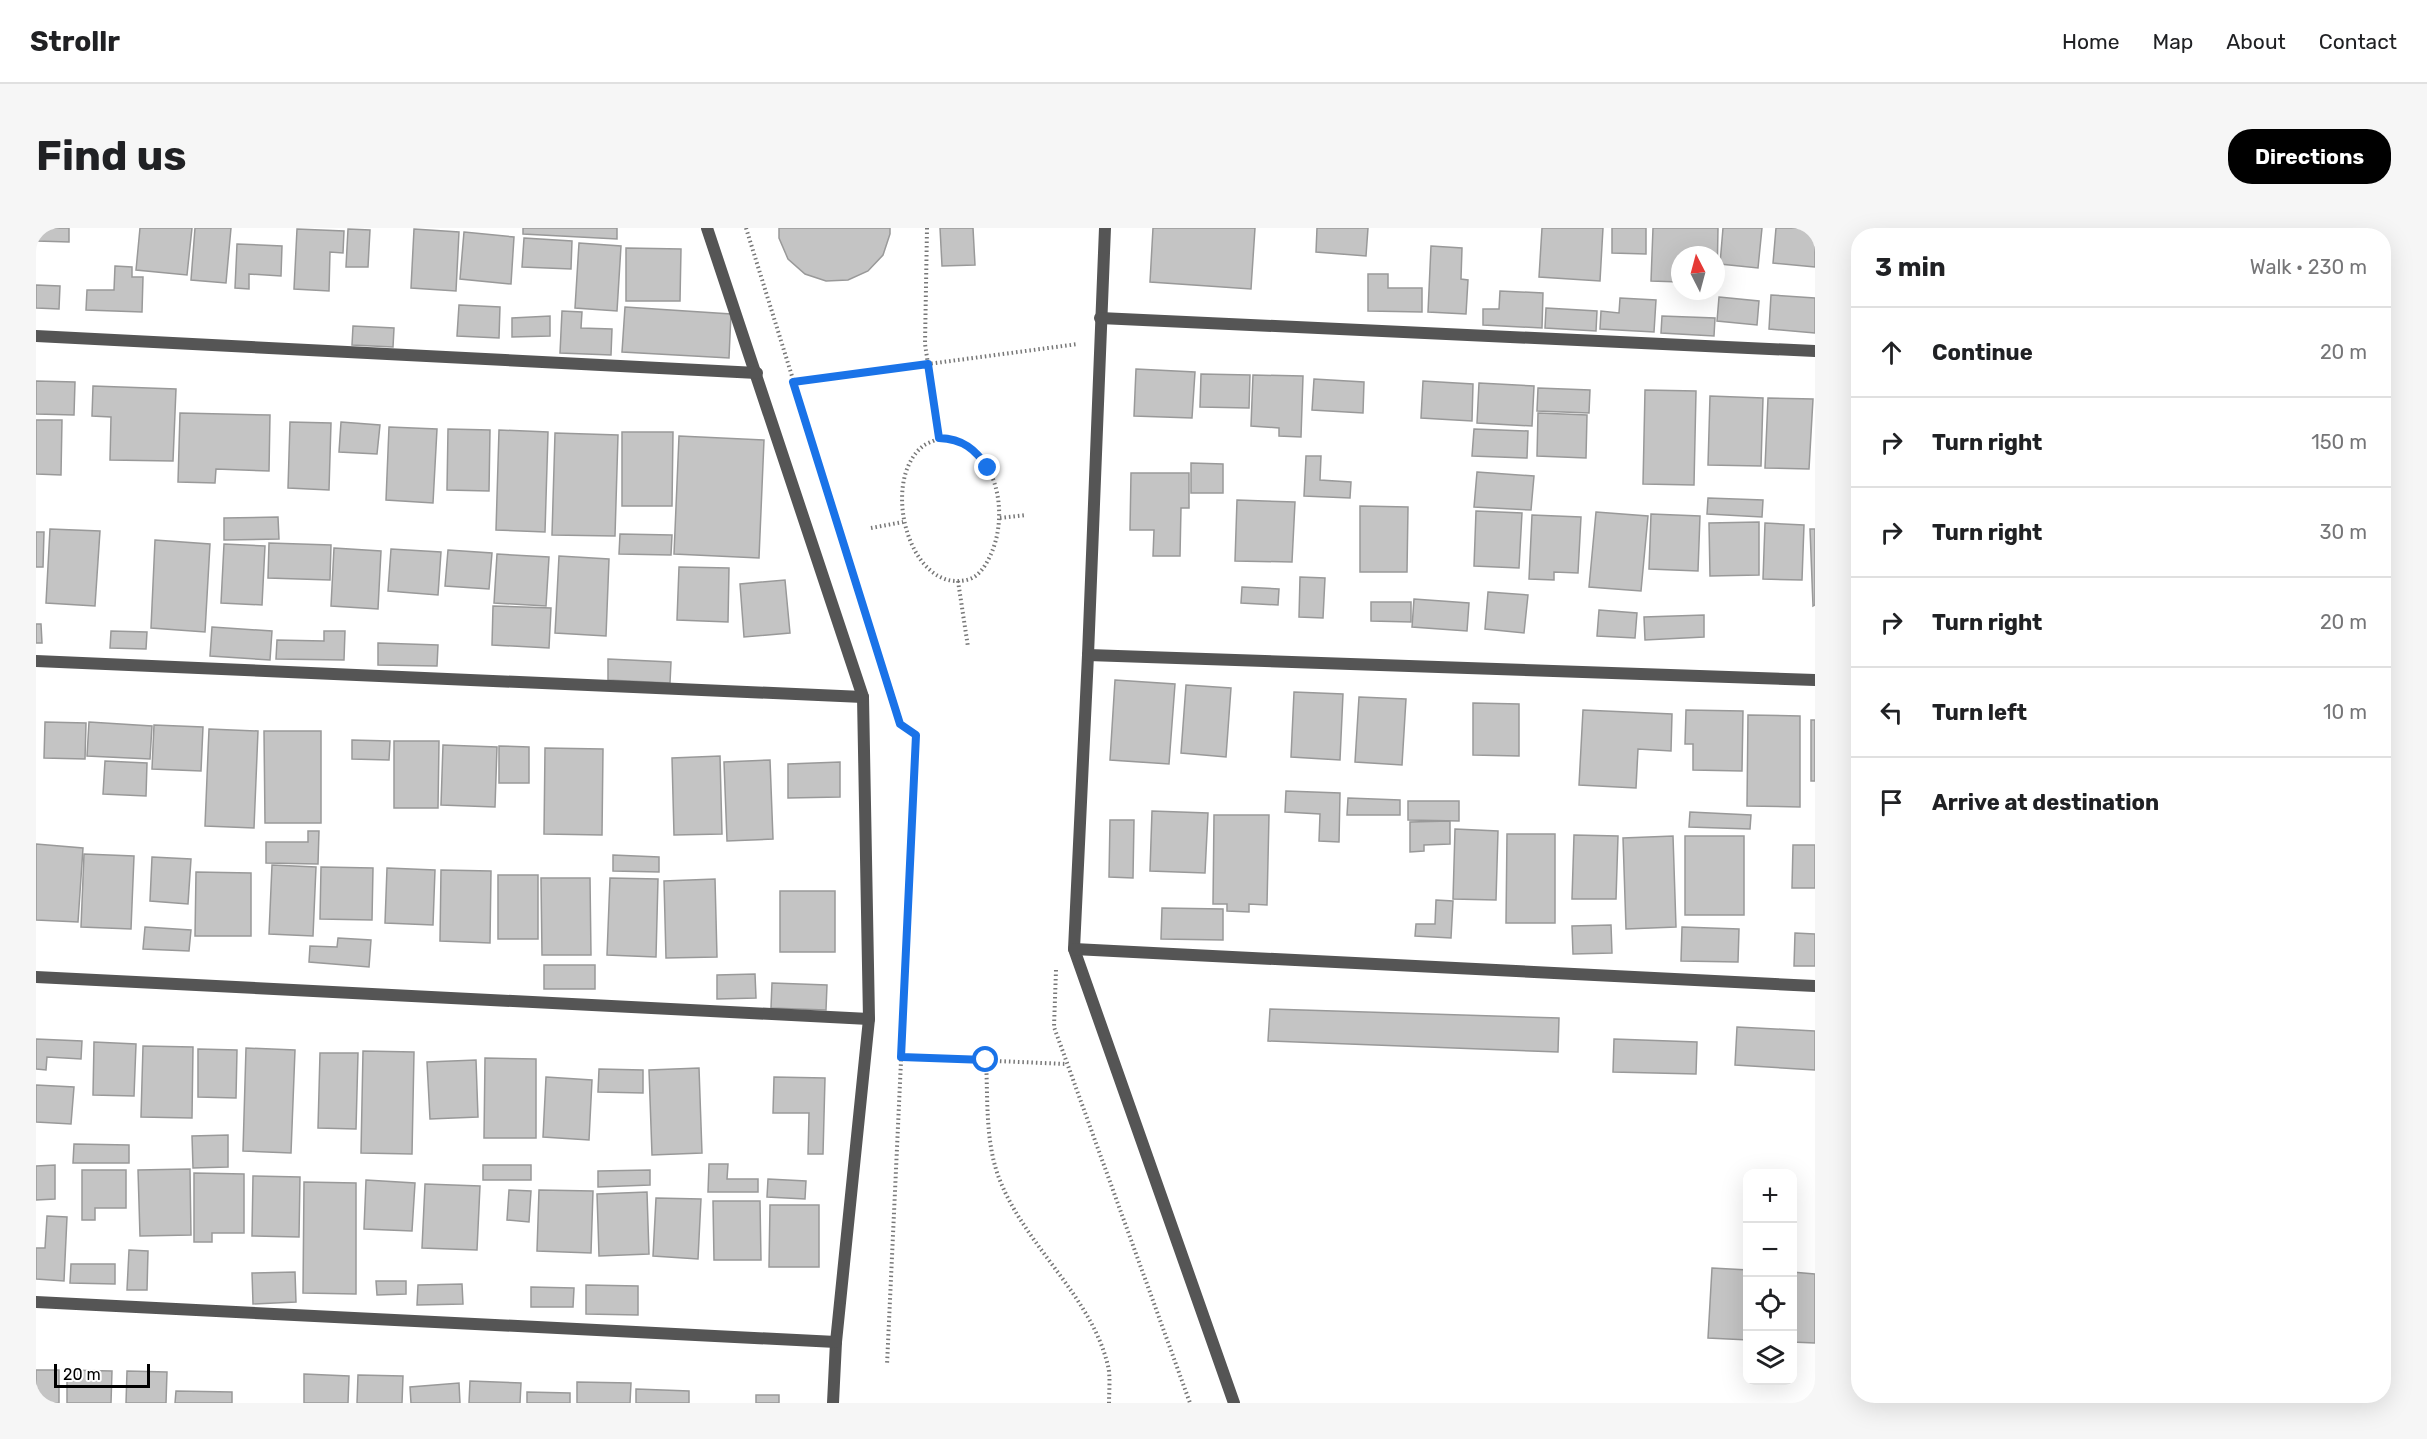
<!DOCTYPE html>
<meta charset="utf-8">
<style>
:root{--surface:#fff;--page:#f6f6f6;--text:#202124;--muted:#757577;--line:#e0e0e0;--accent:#000}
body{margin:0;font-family:Rubik,sans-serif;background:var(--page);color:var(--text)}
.controls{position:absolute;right:18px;bottom:18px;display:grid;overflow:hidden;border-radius:12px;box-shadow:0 6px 24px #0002}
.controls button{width:54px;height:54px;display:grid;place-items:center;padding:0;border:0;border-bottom:2px solid var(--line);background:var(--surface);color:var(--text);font:30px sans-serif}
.compass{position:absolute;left:1635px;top:18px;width:54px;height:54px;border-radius:50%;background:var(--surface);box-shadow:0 6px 24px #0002;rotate:354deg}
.scale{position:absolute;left:18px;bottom:15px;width:96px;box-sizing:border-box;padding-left:6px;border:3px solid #000;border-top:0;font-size:16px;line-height:21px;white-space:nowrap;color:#000;-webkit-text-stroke:4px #fff;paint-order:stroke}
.stop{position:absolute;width:18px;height:18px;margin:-14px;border:4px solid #1a73e8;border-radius:50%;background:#fff}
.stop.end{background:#1a73e8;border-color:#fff;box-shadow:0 2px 6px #0008}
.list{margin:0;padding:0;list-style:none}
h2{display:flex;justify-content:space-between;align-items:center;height:78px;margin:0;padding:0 24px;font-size:26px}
h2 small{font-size:20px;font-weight:400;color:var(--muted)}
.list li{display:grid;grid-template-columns:39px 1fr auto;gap:18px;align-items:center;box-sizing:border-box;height:90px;padding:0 24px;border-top:2px solid var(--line)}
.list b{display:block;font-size:22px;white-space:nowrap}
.list em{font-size:20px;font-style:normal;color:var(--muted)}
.icon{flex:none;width:33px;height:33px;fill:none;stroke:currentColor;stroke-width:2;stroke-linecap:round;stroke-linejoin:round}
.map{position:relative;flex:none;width:1779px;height:1175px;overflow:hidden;border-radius:24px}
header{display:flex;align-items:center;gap:36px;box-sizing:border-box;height:84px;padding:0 30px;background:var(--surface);border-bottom:2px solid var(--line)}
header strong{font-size:28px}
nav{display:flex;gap:33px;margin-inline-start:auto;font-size:21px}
.intro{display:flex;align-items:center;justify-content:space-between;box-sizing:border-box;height:144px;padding:0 36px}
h1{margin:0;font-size:42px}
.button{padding:15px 27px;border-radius:24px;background:var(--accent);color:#fff;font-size:21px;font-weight:700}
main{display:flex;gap:36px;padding:0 36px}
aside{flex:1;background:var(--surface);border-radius:24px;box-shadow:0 6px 24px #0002}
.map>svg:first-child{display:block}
.building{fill:#c4c4c4;stroke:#999;stroke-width:1.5}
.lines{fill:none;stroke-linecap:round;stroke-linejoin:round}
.path{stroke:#777;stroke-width:4;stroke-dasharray:1.5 3;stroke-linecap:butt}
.minor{stroke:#555;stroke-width:12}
.route{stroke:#1a73e8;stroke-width:8}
</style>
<header>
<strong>Strollr</strong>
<nav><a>Home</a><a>Map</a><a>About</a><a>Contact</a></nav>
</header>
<div class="intro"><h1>Find us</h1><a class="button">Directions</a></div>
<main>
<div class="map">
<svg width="1779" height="1175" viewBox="0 0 1779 1175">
<rect width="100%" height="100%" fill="#fff"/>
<!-- building -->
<g class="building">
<polygon points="0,0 33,0 33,14 0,13"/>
<polygon points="104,0 156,0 151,47 100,42"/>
<polygon points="159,0 195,0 190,55 155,52"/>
<polygon points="487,0 581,0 581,11 487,6"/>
<polygon points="743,0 854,0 854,6 847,27 832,43 812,52 790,53 769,46 752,31 743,10"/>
<polygon points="904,0 937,0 939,37 906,38"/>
<polygon points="1117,0 1219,0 1215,61 1114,54"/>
<polygon points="1281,0 1332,0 1330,28 1280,24"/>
<polygon points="1506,0 1567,0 1564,53 1503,49"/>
<polygon points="1576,0 1610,0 1610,26 1576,25"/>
<polygon points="1617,0 1682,0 1681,55 1680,27 1644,27 1644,54 1615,53"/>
<polygon points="1687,0 1726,0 1722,40 1684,36"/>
<polygon points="1740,0 1779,0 1779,39 1737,35"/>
<polygon points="261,1 308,3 307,25 294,24 293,63 258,61"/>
<polygon points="312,1 334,2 332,39 310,39"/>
<polygon points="378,1 423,4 420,63 375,60"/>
<polygon points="428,4 478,9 475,56 424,51"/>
<polygon points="488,10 536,13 535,41 486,39"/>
<polygon points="543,15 585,18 581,83 539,80"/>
<polygon points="201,16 246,18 245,48 213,46 213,61 199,60"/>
<polygon points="1395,18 1426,20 1425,51 1432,52 1430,86 1392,84"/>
<polygon points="590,20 645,21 644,73 590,73"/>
<polygon points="79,38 96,39 96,49 107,49 106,84 50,82 51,62 78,62"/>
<polygon points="1332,46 1352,46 1352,60 1386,60 1386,84 1332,83"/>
<polygon points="0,57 24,58 23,81 0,80"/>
<polygon points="1464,63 1507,65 1506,100 1447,97 1447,81 1463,81"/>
<polygon points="1735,67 1779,70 1779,105 1733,101"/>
<polygon points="1683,69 1723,73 1721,97 1681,93"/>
<polygon points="1584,70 1620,72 1618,104 1564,101 1565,83 1583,85"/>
<polygon points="423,77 464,79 463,110 421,108"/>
<polygon points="589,79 695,86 693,130 586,124"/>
<polygon points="1510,80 1561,83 1560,103 1509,100"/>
<polygon points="526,83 546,84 545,100 576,101 575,127 524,125"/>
<polygon points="514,88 514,108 476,109 476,90"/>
<polygon points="1626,88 1679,90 1678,108 1625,105"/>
<polygon points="317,98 358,100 357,119 316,117"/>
<polygon points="1100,141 1159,144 1156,190 1098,188"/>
<polygon points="1165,146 1214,147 1213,180 1164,179"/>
<polygon points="1217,147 1267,148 1265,209 1243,208 1243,200 1215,198"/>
<polygon points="1278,151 1328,154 1327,185 1276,182"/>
<polygon points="0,153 39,154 38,187 0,186"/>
<polygon points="1387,153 1437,156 1436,193 1385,190"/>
<polygon points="1443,155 1498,158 1496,198 1441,195"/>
<polygon points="57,158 140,161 137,233 74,232 75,189 56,188"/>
<polygon points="1502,160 1554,162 1553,185 1501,183"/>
<polygon points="1609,162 1660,163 1658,257 1607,256"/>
<polygon points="1674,168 1727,170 1725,238 1672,237"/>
<polygon points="1732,170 1777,171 1773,241 1729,240"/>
<polygon points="144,185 234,187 233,243 180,241 179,255 142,254"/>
<polygon points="1502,185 1551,187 1550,230 1501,228"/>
<polygon points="0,192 26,192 25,247 0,246"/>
<polygon points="254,194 295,195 293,262 252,260"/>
<polygon points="305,194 344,197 341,226 303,224"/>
<polygon points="353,199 401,201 397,275 350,272"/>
<polygon points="412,201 454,202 453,263 411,262"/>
<polygon points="1438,201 1492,203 1491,230 1436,228"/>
<polygon points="463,202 512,204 509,304 460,302"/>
<polygon points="586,204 637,204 636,278 586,278"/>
<polygon points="519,205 582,207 579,308 516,307"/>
<polygon points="643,208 728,212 723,330 638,326"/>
<polygon points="1270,228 1285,228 1284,252 1315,254 1314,270 1268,268"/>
<polygon points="1155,235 1187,236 1187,265 1155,265"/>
<polygon points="1441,244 1498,248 1495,282 1438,279"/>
<polygon points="1095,245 1153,245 1153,280 1145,280 1144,328 1117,328 1118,302 1094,302"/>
<polygon points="1672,270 1727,272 1726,289 1671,286"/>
<polygon points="1201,272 1259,274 1256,334 1199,333"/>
<polygon points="1324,278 1372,279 1371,344 1324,344"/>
<polygon points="1440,283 1486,285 1483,340 1438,338"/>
<polygon points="1560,284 1612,288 1605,363 1553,359"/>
<polygon points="1615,286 1664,288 1662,343 1613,341"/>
<polygon points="1496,287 1545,289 1542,345 1518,344 1518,352 1493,351"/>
<polygon points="242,289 243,311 188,312 188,290"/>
<polygon points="1723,294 1723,347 1674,348 1673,295"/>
<polygon points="1729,295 1768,297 1766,352 1727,351"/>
<polygon points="14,301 64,303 59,378 10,375"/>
<polygon points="1774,301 1779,301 1779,377 1777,378"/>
<polygon points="0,304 8,304 7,339 0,339"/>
<polygon points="584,306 636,307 635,327 583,326"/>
<polygon points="119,312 174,316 169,404 115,400"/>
<polygon points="233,315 295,317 294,352 232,350"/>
<polygon points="188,316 229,318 226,377 185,375"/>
<polygon points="298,320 345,323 342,381 295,378"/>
<polygon points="355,321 405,324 402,367 352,363"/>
<polygon points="412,322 456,325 453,361 409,358"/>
<polygon points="461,326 513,329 510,378 458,375"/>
<polygon points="523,328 573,331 570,408 519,405"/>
<polygon points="643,339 693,340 692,394 641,392"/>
<polygon points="1264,349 1289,350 1287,390 1263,389"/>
<polygon points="749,352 754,405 708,409 704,356"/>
<polygon points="1206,359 1243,361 1242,377 1205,375"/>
<polygon points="1452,364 1492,367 1488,405 1449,401"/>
<polygon points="1378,371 1433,375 1431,403 1376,399"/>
<polygon points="1335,374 1375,374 1375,394 1335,393"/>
<polygon points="457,378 515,380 513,420 456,417"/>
<polygon points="1563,382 1601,385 1599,410 1561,408"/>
<polygon points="1668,387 1668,409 1609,412 1608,389"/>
<polygon points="0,396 5,396 6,415 0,415"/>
<polygon points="176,399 236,403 234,432 174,428"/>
<polygon points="75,403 111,404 110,421 74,420"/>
<polygon points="288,403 309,403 308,432 240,431 241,412 288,413"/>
<polygon points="342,415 402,417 401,438 342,437"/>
<polygon points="572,431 635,434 634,455 572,452"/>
<polygon points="1079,452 1139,456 1133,536 1074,532"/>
<polygon points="1150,457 1195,460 1190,529 1145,525"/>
<polygon points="1258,464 1307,466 1304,532 1255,529"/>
<polygon points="1323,469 1370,471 1366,537 1319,534"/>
<polygon points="1437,475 1483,476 1483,528 1437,527"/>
<polygon points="1547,482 1636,486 1635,523 1602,521 1600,560 1543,557"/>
<polygon points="1650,482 1707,483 1706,543 1657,542 1657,516 1649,516"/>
<polygon points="1712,487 1764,488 1764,579 1711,578"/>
<rect x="1775" y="492" width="4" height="61"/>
<polygon points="9,494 50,495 49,531 8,530"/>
<polygon points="53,494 116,498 114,531 51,528"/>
<polygon points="118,497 167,499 165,543 116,541"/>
<polygon points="173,501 222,503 218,600 169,598"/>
<polygon points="228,503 285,503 285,595 229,595"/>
<polygon points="316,512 354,513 353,532 316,531"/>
<polygon points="358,513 403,513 402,580 358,580"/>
<polygon points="407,517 461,519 459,579 405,577"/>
<polygon points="463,518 493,519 493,555 463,555"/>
<polygon points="509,520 567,521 566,607 508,606"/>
<polygon points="684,528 686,606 638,607 636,530"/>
<polygon points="734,532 737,611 691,613 688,534"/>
<polygon points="69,533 111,535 110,568 67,566"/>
<polygon points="804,534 804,569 752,570 752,536"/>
<polygon points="1250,563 1304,565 1303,614 1283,613 1284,586 1249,584"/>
<polygon points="1312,570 1364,572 1364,587 1311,587"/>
<polygon points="1372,573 1423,573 1423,593 1372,592"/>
<polygon points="1116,583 1172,585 1169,645 1114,643"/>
<polygon points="1654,584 1715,587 1714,601 1653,599"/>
<polygon points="1178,587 1233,587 1231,677 1213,676 1213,684 1191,683 1191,676 1177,676"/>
<polygon points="1074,592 1098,592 1097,650 1073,649"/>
<polygon points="1414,593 1414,616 1388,617 1388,623 1374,624 1374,594"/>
<polygon points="1419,601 1462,603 1460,672 1417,671"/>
<polygon points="272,603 283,603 282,636 230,635 230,614 272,614"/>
<polygon points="1471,606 1519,606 1519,695 1470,695"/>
<polygon points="1538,607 1582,608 1580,671 1536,671"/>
<polygon points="1637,608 1640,699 1590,701 1587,610"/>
<rect x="1649" y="608" width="59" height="79"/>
<polygon points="0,616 47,620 42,694 0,692"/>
<polygon points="1757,617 1779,617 1779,660 1756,660"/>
<polygon points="48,626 98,628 95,701 45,699"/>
<polygon points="577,627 623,629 623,644 577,643"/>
<polygon points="116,629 155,631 152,676 114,673"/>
<polygon points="236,637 280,639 277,708 233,706"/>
<polygon points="285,639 337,640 336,692 284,691"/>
<polygon points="351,640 399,642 397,697 349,695"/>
<polygon points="405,642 455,643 454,715 404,713"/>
<polygon points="160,644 215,645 215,708 159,708"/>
<rect x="462" y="647" width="40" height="64"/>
<polygon points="505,650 554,650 555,727 506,727"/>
<polygon points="574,650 622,651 620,729 571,727"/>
<polygon points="679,651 681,729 630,730 628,653"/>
<rect x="744" y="663" width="55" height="61"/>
<polygon points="1400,672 1417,673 1415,710 1379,708 1380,696 1399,696"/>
<polygon points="1126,680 1187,681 1187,712 1125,711"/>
<polygon points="1575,697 1576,725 1537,726 1536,698"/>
<polygon points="109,699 155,702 153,723 107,721"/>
<polygon points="1646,699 1703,701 1702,734 1645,733"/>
<polygon points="1759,705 1779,706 1779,738 1758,738"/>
<polygon points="302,710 335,712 333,739 273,734 274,718 301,719"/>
<rect x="508" y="737" width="51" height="24"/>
<polygon points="719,746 720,770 681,771 681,747"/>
<polygon points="736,755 791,757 790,782 735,780"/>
<polygon points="1234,781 1523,790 1522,824 1232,813"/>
<polygon points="1701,799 1779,803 1779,842 1699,837"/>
<polygon points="0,811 46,813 45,831 11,829 10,842 0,841"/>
<polygon points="1578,811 1661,814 1660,846 1577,844"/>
<polygon points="58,814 100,816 98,868 57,867"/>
<polygon points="107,818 157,819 156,890 105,889"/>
<polygon points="210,820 259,822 255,925 207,923"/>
<polygon points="162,821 201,822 200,870 162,869"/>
<polygon points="327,823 378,824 376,926 325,925"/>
<polygon points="284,825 322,825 320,901 282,900"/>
<polygon points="449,830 500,831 500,910 448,910"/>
<polygon points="440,832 442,889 394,891 391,834"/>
<polygon points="663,840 666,925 616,927 613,842"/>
<polygon points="563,841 607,842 607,865 562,864"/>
<polygon points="510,849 556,852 553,912 507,909"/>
<polygon points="738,849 789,850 787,926 772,926 773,885 737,885"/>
<polygon points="0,857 38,859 35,896 0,894"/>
<polygon points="192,907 192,939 157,940 156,908"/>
<polygon points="38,916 93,917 93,935 37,935"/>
<polygon points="673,936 692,936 691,951 722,951 722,964 672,964"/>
<polygon points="19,937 19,971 0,972 0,938"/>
<rect x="447" y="937" width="48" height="15"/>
<polygon points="154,941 155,1007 104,1008 102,942"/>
<polygon points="46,942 90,942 90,980 59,980 59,992 46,992"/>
<polygon points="614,942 614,957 562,959 562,943"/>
<polygon points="158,945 208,946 208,1005 176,1005 176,1014 158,1014"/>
<polygon points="217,948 264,949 263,1009 216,1008"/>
<polygon points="732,951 770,953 769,971 731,969"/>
<polygon points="330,952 379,955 376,1003 328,1001"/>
<polygon points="268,954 320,955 320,1066 267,1065"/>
<polygon points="389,956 444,958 441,1022 386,1020"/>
<polygon points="473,962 495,963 493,994 471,992"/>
<polygon points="503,962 557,963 555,1025 501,1023"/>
<polygon points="611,964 613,1026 563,1028 561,966"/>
<polygon points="620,970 665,971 662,1031 617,1028"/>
<polygon points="677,973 724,973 725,1032 678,1032"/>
<polygon points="734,977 783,977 783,1039 733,1039"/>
<polygon points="11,988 31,989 28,1053 0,1051 0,1020 9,1020"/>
<polygon points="93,1022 112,1023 111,1062 91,1062"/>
<polygon points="35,1036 79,1036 79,1056 34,1055"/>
<polygon points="1676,1040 1712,1042 1712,1112 1672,1110"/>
<polygon points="259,1044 260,1074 217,1076 216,1045"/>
<polygon points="1756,1044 1779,1046 1779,1115 1756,1114"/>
<polygon points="340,1053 370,1053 370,1066 341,1067"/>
<polygon points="426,1056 427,1076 381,1077 382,1057"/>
<polygon points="550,1057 602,1058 602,1087 550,1086"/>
<polygon points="495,1059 538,1060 537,1079 495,1079"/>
<rect x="0" y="1142" width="23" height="33"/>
<polygon points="31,1142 76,1143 75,1175 31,1175"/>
<polygon points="91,1143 131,1144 130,1175 90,1175"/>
<polygon points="268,1146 313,1148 312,1175 268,1175"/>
<polygon points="322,1147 367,1148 366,1175 321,1175"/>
<polygon points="434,1153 485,1155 484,1175 433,1175"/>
<polygon points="541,1154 595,1155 594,1175 541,1175"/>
<polygon points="423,1155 424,1175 375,1175 374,1159"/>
<polygon points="600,1161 653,1163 653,1175 600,1175"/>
<polygon points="140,1163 196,1164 196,1175 139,1175"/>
<polygon points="491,1164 534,1165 534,1175 491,1175"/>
<rect x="720" y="1167" width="23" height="8"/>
</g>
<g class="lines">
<!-- path -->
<g class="path">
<polyline points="710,0 864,496 880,507 851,1137"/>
<polyline points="891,0 889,116 903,210"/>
<polyline points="757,154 1042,116"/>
<path d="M903,210C962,212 976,289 952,332C948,340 942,348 934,351C875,370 842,254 887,218C891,215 898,213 903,210Z"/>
<polyline points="964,290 990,287"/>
<polyline points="835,300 867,294"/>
<polyline points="922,353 932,419"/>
<polyline points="1020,742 1018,799 1154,1175"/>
<polyline points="865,829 1031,836"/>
<path d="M950,832C952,871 949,913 963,950C988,1016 1053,1066 1071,1134C1075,1146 1073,1162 1073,1175"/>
</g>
<!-- minor -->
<g class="minor">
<polyline points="671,0 827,469 833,791 800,1114 797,1175"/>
<polyline points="1069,0 1052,427 1038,721 1198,1175"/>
<polyline points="1064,90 1779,123"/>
<polyline points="0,108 721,145"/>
<polyline points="1052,427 1779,452"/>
<polyline points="0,433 827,469"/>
<polyline points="1038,721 1779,758"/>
<polyline points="0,749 833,791"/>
<polyline points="0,1074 800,1114"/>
</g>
</g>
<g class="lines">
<!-- route -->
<path class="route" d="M950,832L865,829L880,507L864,496L757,154L892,136L903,210C927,211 939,221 952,240"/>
</g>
</svg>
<div class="controls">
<button>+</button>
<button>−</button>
<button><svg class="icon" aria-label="locate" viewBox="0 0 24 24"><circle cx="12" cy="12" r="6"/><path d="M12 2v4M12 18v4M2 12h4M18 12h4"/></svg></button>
<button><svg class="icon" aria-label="layers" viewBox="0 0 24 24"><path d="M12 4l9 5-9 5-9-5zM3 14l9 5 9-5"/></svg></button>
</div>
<svg class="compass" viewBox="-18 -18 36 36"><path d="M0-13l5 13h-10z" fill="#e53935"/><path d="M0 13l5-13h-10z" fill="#757577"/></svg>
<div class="scale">20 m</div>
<div class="stop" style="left:950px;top:832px"></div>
<div class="stop end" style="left:952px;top:240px"></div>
</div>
<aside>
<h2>3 min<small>Walk · 230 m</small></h2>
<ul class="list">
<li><svg class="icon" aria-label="ahead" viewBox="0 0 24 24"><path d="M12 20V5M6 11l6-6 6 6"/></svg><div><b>Continue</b></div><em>20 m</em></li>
<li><svg class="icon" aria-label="right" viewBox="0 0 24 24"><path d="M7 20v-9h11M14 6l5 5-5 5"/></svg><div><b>Turn right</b></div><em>150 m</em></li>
<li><svg class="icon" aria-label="right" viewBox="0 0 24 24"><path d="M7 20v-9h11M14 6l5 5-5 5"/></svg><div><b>Turn right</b></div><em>30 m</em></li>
<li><svg class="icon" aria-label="right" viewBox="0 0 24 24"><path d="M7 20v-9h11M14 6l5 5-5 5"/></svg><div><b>Turn right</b></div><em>20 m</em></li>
<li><svg class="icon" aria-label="left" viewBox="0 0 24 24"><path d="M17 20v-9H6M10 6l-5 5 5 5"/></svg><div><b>Turn left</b></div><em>10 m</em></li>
<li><svg class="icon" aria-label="arrive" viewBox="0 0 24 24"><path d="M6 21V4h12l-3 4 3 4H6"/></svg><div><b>Arrive at destination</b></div></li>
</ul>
</aside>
</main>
